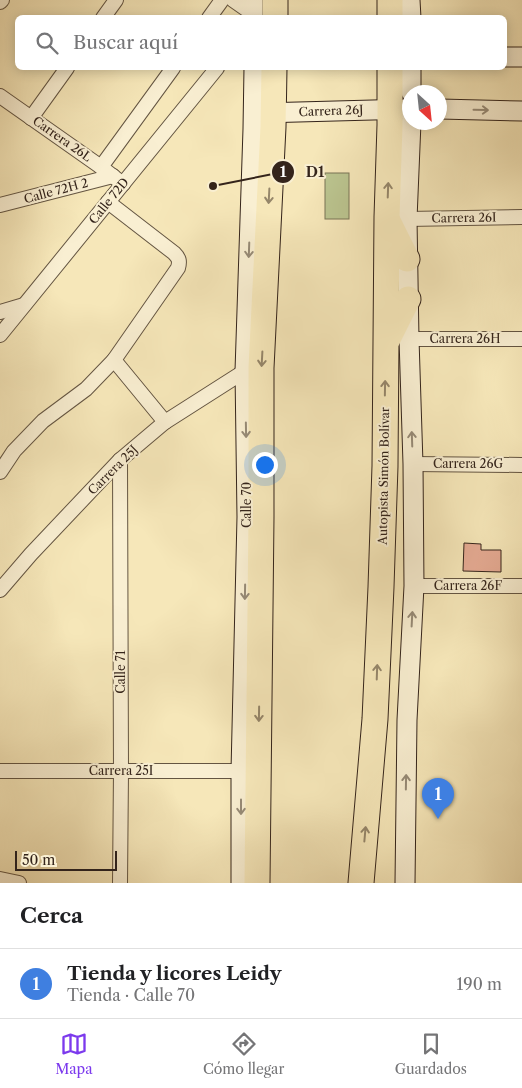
<!DOCTYPE html>
<html lang="es">
<meta charset="utf-8">
<style>
:root{--surface:#fff;--page:#f2f2f2;--text:#202124;--muted:#757577;--line:#e0e0e0;--accent:#7c3aed}
body{margin:0;font-family:"Libre Caslon Text",serif;background:var(--page);color:var(--text)}
.compass{position:absolute;left:402px;top:85px;width:45px;height:45px;border-radius:50%;background:var(--surface);box-shadow:0 2px 12px #0003;rotate:153deg}
.scale{position:absolute;left:15px;bottom:12px;width:102px;box-sizing:border-box;padding-left:5px;border:2px solid #34241b;border-top:0;font-size:14px;line-height:18px;white-space:nowrap;color:#34241b;-webkit-text-stroke:4px #f9efd2;paint-order:stroke}
.you{position:absolute;left:264px;top:464px;width:18px;height:18px;margin:-12px;border:4px solid #fff;border-radius:50%;background:#1a73e8;box-shadow:0 0 0 8px #1a73e833}
.badge{display:grid;place-items:center;width:32px;height:32px;border-radius:50%;background:var(--accent);color:#fff;font-size:16px;font-weight:700}
.pin{position:absolute;translate:-50% -41px;filter:drop-shadow(0 1px 2px #0008)}
.pin::after{content:'';position:absolute;top:26px;width:18px;height:15px;background:inherit;clip-path:polygon(0 0,100% 0,50% 100%)}
.list{margin:0;padding:0;list-style:none}
h2{display:flex;justify-content:space-between;align-items:center;height:65px;margin:0;padding:0 20px;font-size:21px}
h2 small{font-size:16px;font-weight:400;color:var(--muted)}
.list li{display:grid;grid-template-columns:32px 1fr auto;gap:15px;align-items:center;box-sizing:border-box;height:70px;padding:0 20px;border-top:1px solid var(--line)}
.list b{display:block;font-size:19px;white-space:nowrap}
.list p{margin:0;font-size:16px;white-space:nowrap;color:var(--muted)}
.list em{font-size:16px;font-style:normal;color:var(--muted)}
.icon{flex:none;width:28px;height:28px;fill:none;stroke:currentColor;stroke-width:2;stroke-linecap:round;stroke-linejoin:round}
.map{position:relative;flex:none;width:522px;height:883px;overflow:hidden}
.search{position:absolute;background:var(--surface);box-shadow:0 2px 12px #0003;left:15px;right:15px;top:15px;height:55px;display:flex;align-items:center;gap:12px;box-sizing:border-box;padding:0 18px;border-radius:8px;color:var(--muted);font-size:19px}
.sheet{height:135px;background:var(--surface)}
nav{display:flex;justify-content:space-around;align-items:center;box-sizing:border-box;height:70px;border-top:1px solid var(--line);background:var(--surface);font-size:14px;color:var(--muted)}
nav a{display:grid;justify-items:center;gap:2px}
nav .on{color:var(--accent)}
.map>svg:first-child{display:block}
.green{fill:#bbc590;stroke:#787456}
.building{fill:#e6ab94;stroke:#34241b}
.lines{fill:none;stroke-linecap:round;stroke-linejoin:round}
.street-casing{stroke:#645542;stroke-width:16}
.secondary-casing{stroke:#34241b;stroke-width:21}
.highway-casing{stroke:#34241b;stroke-width:27}
.street{stroke:#f9efd2;stroke-width:14}
.secondary{stroke:#f9efd2;stroke-width:19}
.highway{stroke:#f6e7b9;stroke-width:25}
.oneway{stroke:#968a76}
.oneway2{stroke:#95866a}
.labels{text-anchor:middle;stroke-width:4;stroke-linejoin:round;paint-order:stroke}
.street-label{font-size:12px;fill:#34241b;stroke:#f9efd2}
.leader{fill:none;stroke:#34241b;stroke-width:2}
.callout-dot{fill:#34241b;stroke:#f9efd2;stroke-width:2}
.mark-label{font-size:15px;text-anchor:middle;font-weight:bold;fill:#fff}
.callout-label{font-size:14px;text-anchor:middle;font-weight:bold;fill:#34241b;stroke:#f9efd2;stroke-width:4;stroke-linejoin:round;paint-order:stroke}
</style>
<div class="map">
<svg width="522" height="883" viewBox="0 0 522 883">
<rect width="100%" height="100%" fill="#f6e7b9"/>
<filter id="stains"><feTurbulence type="fractalNoise" baseFrequency=".004" numOctaves="4"/><feColorMatrix values="0 0 0 0 .2 0 0 0 0 .09 0 0 0 0 .02 0 0 0 .5 -.17"/></filter>
<radialGradient id="worn" r=".72"><stop offset=".6" stop-color="#630" stop-opacity="0"/><stop offset="1" stop-color="#630" stop-opacity=".3"/></radialGradient>
<!-- green -->
<rect class="green" x="325" y="173" width="24" height="46"/>
<!-- building -->
<polygon class="building" points="464,543 481,544 481,550 501,550 501,572 463,571"/>
<g class="lines">
<!-- street casing -->
<g class="street-casing">
<g id="street">
<polyline points="233,0 253,14"/>
<polyline points="0,2 2,0"/>
<polyline points="103,18 116,0"/>
<polyline points="209,18 222,0"/>
<polyline points="0,96 101,167 123,184"/>
<polyline points="31,118 67,68"/>
<polyline points="101,167 173,68"/>
<polyline points="0,205 113,176"/>
<polyline points="407,219 522,217"/>
<polyline points="0,312 24,305"/>
<polyline points="0,335 217,68"/>
<polyline points="409,339 522,339"/>
<polyline points="114,360 165,422"/>
<polyline points="120,460 121,771 120,883"/>
<polyline points="413,464 522,465"/>
<path d="M0,472L14,451L43,421L86,389L114,360L178,268C180,261 179,258 174,253L108,202"/>
<polyline points="414,586 522,586"/>
<polyline points="0,590 31,554 120,460 165,422 245,371"/>
<polyline points="0,771 241,771"/>
<polyline points="0,879 19,883"/>
</g>
</g>
<!-- secondary casing -->
<g class="secondary-casing">
<g id="secondary">
<polyline points="410,0 411,18"/>
<polyline points="253,18 253,0"/>
<polyline points="504,57 522,57"/>
<polyline points="411,92 411,68"/>
<polyline points="440,109 522,111"/>
<polyline points="261,113 410,109"/>
<polyline points="241,883 241,771 247,517 245,371 253,129 254,68"/>
<polyline points="405,883 407,720 414,586 413,464 409,339 407,219 411,122"/>
</g>
</g>
<!-- highway casing -->
<g class="highway-casing">
<g id="highway">
<polyline points="390,0 390,18"/>
<polyline points="275,18 275,0"/>
<polyline points="388,221 407,259"/>
<polyline points="388,339 408,299"/>
<polyline points="257,883 261,517 261,368 273,127 274,68"/>
<polyline points="361,883 375,719 381,587 385,466 387,217 390,125 390,68"/>
</g>
</g>
<!-- street -->
<use href="#street" class="street"/>
<!-- secondary -->
<use href="#secondary" class="secondary"/>
<!-- highway -->
<use href="#highway" class="highway"/>
</g>
<!-- one-way arrows -->
<defs><path id="oneway-shaft" d="M-6 0H5M1.5-3L5.5 0L1.5 3" fill="none" stroke-width="1.6" stroke-linecap="round" stroke-linejoin="round" transform="scale(1.25)"/></defs>
<g class="oneway">
<use href="#oneway-shaft" transform="translate(481 110) rotate(1)"/>
<use href="#oneway-shaft" transform="translate(249 250) rotate(92)"/>
<use href="#oneway-shaft" transform="translate(246 430) rotate(89)"/>
<use href="#oneway-shaft" transform="translate(412 439) rotate(-92)"/>
<use href="#oneway-shaft" transform="translate(245 592) rotate(91)"/>
<use href="#oneway-shaft" transform="translate(412 619) rotate(-87)"/>
<use href="#oneway-shaft" transform="translate(406 782) rotate(-89)"/>
<use href="#oneway-shaft" transform="translate(241 807) rotate(90)"/>
</g>
<g class="oneway2">
<use href="#oneway-shaft" transform="translate(388 190) rotate(-88)"/>
<use href="#oneway-shaft" transform="translate(269 196) rotate(93)"/>
<use href="#oneway-shaft" transform="translate(262 359) rotate(93)"/>
<use href="#oneway-shaft" transform="translate(385 388) rotate(-89)"/>
<use href="#oneway-shaft" transform="translate(377 672) rotate(-88)"/>
<use href="#oneway-shaft" transform="translate(259 714) rotate(91)"/>
<use href="#oneway-shaft" transform="translate(365 834) rotate(-85)"/>
</g>
<g class="labels">
<!-- street labels -->
<g class="street-label">
<text transform="translate(331 111) rotate(-2)" y="4">Carrera 26J</text>
<text transform="translate(62 139) rotate(35)" y="4">Carrera 26L</text>
<text transform="translate(56 191) rotate(-15)" y="4">Calle 72H 2</text>
<text transform="translate(109 201) rotate(-51)" y="4">Calle 72D</text>
<text transform="translate(464 218) rotate(-1)" y="4">Carrera 26I</text>
<text x="465" y="343">Carrera 26H</text>
<text x="468" y="468">Carrera 26G</text>
<text transform="translate(113 470) rotate(-45)" y="4">Carrera 25J</text>
<text transform="translate(384 476) rotate(-89)" y="4">Autopista Simón Bolívar</text>
<text transform="translate(247 505) rotate(-90)" y="4">Calle 70</text>
<text x="468" y="590">Carrera 26F</text>
<text transform="translate(121 672) rotate(-90)" y="4">Calle 71</text>
<text x="121" y="775">Carrera 25I</text>
</g>
</g>
<!-- callouts -->
<path class="leader" d="M213 186L283 172"/>
<g class="callout-dot">
<circle cx="213" cy="186" r="5"/>
<circle cx="283" cy="172" r="12"/>
</g>
<g class="mark-label">
<text x="283" y="177">1</text>
</g>
<g class="callout-label">
<text x="315" y="177">D1</text>
</g>
<rect width="100%" height="100%" filter="url(#stains)"/>
<rect width="100%" height="100%" fill="url(#worn)"/>
</svg>
<svg class="compass" viewBox="-18 -18 36 36"><path d="M0-13l5 13h-10z" fill="#e53935"/><path d="M0 13l5-13h-10z" fill="#757577"/></svg>
<div class="scale">50 m</div>
<div class="you"></div>
<div class="pin badge" style="left:438px;top:819px;background:#3f7fe0">1</div>
<div class="search"><svg class="icon" aria-label="search" viewBox="0 0 24 24"><circle cx="10" cy="10" r="6"/><path d="M15 15l6 6"/></svg>Buscar aquí</div>
</div>
<section class="sheet">
<h2>Cerca<small></small></h2>
<ul class="list">
<li><span class="badge" style="background:#3f7fe0">1</span><div><b>Tienda y licores Leidy</b><p>Tienda · Calle 70</p></div><em>190 m</em></li>
</ul>
</section>
<nav>
<a class="on"><svg class="icon" aria-label="map" viewBox="0 0 24 24"><path d="M3 6l6-2 6 2 6-2v14l-6 2-6-2-6 2zM9 4v14M15 6v14"/></svg>Mapa</a>
<a><svg class="icon" aria-label="directions" viewBox="0 0 24 24"><path d="M12 3l9 9-9 9-9-9zM9 14v-3h6M13 9l2 2-2 2"/></svg>Cómo llegar</a>
<a><svg class="icon" aria-label="saved" viewBox="0 0 24 24"><path d="M7 4h10v16l-5-4-5 4z"/></svg>Guardados</a>
</nav>
